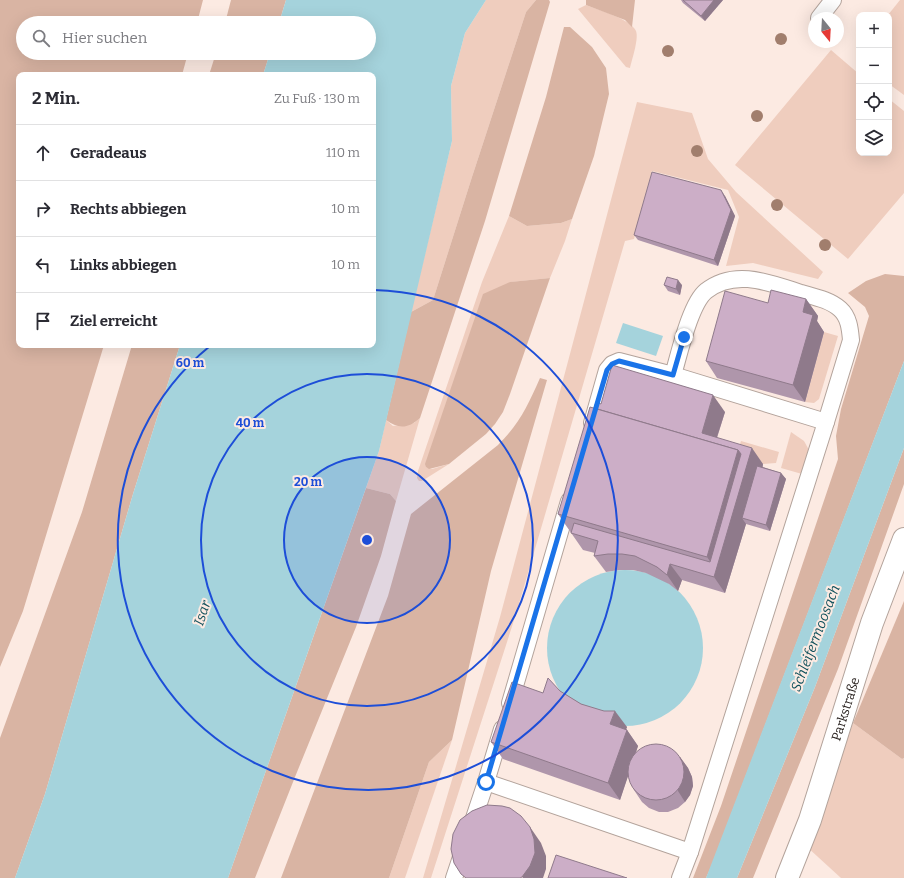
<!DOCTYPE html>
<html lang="de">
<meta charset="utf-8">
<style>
:root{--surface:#fff;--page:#f7f7f7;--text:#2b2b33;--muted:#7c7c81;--line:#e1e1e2}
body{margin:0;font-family:Bitter,serif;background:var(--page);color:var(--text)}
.controls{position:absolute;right:12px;top:12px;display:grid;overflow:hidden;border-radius:8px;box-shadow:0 4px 16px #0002}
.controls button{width:36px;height:36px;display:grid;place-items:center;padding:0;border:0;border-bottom:1px solid var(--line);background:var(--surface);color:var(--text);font:20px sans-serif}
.compass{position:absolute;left:808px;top:12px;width:36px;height:36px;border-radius:50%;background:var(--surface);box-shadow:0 4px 16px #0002;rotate:162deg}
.stop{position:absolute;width:12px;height:12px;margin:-9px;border:3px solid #1a73e8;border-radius:50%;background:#fff}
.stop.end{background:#1a73e8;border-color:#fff;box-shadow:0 1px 4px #0008}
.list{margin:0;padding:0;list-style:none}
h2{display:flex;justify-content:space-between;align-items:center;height:52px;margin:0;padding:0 16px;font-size:17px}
h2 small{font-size:13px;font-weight:400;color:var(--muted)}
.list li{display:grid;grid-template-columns:26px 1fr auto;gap:12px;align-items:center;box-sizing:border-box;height:56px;padding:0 16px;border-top:1px solid var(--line)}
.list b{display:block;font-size:15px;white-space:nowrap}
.list em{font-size:13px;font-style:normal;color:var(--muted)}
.icon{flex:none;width:22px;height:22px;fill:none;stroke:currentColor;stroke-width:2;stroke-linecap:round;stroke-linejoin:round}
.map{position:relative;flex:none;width:904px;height:878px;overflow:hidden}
.search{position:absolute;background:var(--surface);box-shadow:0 4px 16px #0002;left:16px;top:16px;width:360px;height:44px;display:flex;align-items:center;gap:10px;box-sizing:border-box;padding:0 14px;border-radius:22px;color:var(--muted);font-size:15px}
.panel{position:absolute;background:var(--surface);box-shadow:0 4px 16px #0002;left:16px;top:72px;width:360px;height:276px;border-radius:8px}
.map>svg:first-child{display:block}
.green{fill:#efcdbe}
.forest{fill:#d9b4a3}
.water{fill:#a5d3dc}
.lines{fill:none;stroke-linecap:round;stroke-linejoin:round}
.lane-casing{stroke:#b3a39b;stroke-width:18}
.street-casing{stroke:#b3a39b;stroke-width:24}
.lane{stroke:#fff;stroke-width:16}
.street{stroke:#fff;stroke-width:22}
.tree{fill:#a17e6d}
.wall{fill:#af96ab}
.shaded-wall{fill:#8f7a8b}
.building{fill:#ccaec7;stroke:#8f7a8b}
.route{stroke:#1a73e8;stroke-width:5}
.ring{fill:none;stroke:#1d4ed8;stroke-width:2}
.labels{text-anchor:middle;stroke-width:4;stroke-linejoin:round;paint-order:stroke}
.street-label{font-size:13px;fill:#2b2421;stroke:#fceae2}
.water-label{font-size:14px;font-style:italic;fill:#0e4f5a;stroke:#fceae2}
.centre{fill:#1d4ed8;stroke:#fceae2;stroke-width:2}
.ring-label{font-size:12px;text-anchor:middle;font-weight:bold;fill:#1d4ed8;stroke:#fceae2;stroke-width:4;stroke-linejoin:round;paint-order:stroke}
</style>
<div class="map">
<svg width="904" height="878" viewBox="0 0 904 878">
<rect width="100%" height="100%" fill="#fceae2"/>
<!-- green -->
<g class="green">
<polygon points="486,0 536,0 526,12 471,180 433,300 411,312 452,141 451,86 465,33"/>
<polygon points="900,0 904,0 904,95 889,84 888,15"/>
<path d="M586,5C598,10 631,19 636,31C639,39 632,59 630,68L626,67L578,9Z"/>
<polygon points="831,50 859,74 859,153 889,153 889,99 904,111 904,193 848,259 735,165"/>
<polygon points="637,102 692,113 708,159 736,192 823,272 818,279 753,263 726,266 739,217 728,190 652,171 634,239 625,241 516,614 431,878 423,878 500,617"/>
<polygon points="509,216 527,226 561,223 572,219 565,241 550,278 511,282 426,467 432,469 449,464 422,481 419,481 417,478 418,471 482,282"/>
<polygon points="824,332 838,336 819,399 814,403 805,402"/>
<polygon points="420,418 396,501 390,494 366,488 379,451 386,420 393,426 414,423"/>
<polygon points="791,432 804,441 809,450 802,474 781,468"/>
<polygon points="741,441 779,452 776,463 763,464 736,456"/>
<polygon points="853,723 902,759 904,758 904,878 841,878 806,846"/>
<polygon points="452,740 405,878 389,878 429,762"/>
</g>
<!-- forest -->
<g class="forest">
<polygon points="0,0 203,0 197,23 23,23 23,53 188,53 182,75 19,75 19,345 104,345 23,611 0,667"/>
<polygon points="231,0 286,0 279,23 225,23"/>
<path d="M536,0H549L550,2L485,221L420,418C408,429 398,429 386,420L411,312L433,300L471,180L526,12Z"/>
<polygon points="586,0 635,0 632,27 625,20 586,5"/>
<polygon points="564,27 570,27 592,47 606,68 609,94 594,156 572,219 561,223 527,226 509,216 546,97"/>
<polygon points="216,53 270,53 263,75 209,75"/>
<polygon points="885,274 904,276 904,361 711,867 706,878 693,878 721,806 838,459 836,436 841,409 869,316 865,307 848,293 866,281"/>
<polygon points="550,278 510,394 503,412 495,424 486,434 449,464 429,469 426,467 425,464 483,294 510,282"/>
<polygon points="132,345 180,345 133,494 45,794 15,878 0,878 0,738 82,512"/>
<path d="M540,378L547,380L491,571L452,740L429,762L389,878H281L388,596L411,514L498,445C520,423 528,405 540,378Z"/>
<polygon points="904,448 904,484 838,669 753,878 737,878 815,687"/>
<polygon points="366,488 390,494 396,501 381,556 356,627 295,777 255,878 228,878"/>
<polygon points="904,601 904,758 902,759 853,723"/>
</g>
<!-- water -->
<g class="water">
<polygon points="286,0 486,0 465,33 451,86 452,141 379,451 228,878 15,878 45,794 133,494 180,345 373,345 373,75 263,75 270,53 369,53 369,23 279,23"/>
<polygon points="623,323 663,336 656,356 616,343"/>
<polygon points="904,361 904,448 815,687 737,878 706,878"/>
<circle cx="625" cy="648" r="78"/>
</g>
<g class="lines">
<!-- lane casing -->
<g class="lane-casing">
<g id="lane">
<polyline points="819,18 833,0"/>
<path d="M673,375C679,355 690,304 706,291C735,268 770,283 801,293C815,297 830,300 840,309C849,317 850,329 851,340L826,422L690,852L680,878"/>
<polyline points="592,423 607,370 612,364 619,361 673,375 826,422"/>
<polyline points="510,703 569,501"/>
<polyline points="486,782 690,852"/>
<polyline points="454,878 486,782 502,729"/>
</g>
</g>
<!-- street casing -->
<g class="street-casing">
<g id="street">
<path id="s1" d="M787,878L810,820L872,623L904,539"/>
</g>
</g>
<!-- lane -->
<use href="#lane" class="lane"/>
<!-- street -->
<use href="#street" class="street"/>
</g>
<!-- trees -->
<g class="tree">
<circle cx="781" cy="39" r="6"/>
<circle cx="668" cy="51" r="6"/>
<circle cx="757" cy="116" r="6"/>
<circle cx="697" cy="151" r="6"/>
<circle cx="777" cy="205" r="6"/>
<circle cx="825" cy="245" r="6"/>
</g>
<!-- wall -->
<g class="wall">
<polygon points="681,0 723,0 705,21 683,3"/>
<polygon points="725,196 735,216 718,266 638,240 634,235"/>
<polygon points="664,285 682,285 680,295 668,291"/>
<polygon points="806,299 818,316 817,321 824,332 805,402 717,378 706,361 768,303"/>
<polygon points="601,404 725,412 717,438 763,464 763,467 781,473 786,479 770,531 746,524 725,593 682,580 678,591 669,584 646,573 633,570 619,570 606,572 594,556 595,553 583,550 558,514 594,408"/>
<polygon points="560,691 581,704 627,727 626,729 627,730 638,746 636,752 680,757 688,768 692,777 693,786 690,795 685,802 678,808 668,812 659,812 649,808 642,802 634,790 628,776 620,800 503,759 491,742 543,693"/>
</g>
<!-- shaded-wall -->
<g class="shaded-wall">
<polygon points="714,0 723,0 705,21 701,16"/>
<polygon points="721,190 725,196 735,216 718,266 714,260"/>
<polygon points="678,280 682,285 680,295 676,289"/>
<polygon points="806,299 818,316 817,321 824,332 805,402 793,385 803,312"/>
<polygon points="713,395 725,412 714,446 702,433"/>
<polygon points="752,448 763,464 747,519 742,518 746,524 725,593 714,577 716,570 707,557 738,450"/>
<polygon points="781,473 786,479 770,531 766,525"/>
<polygon points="670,564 682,580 678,591 667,575"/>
<polygon points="615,711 627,727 622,740 610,724"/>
<polygon points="627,730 638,746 620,800 608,783"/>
<polygon points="680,757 688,768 692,777 693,786 690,795 685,802 678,791"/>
<polygon points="530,827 541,843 546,856 546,869 543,878 523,878 522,877"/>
</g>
<!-- building -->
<g class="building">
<polygon points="683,0 714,0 701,16"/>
<polygon points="652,172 721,190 731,210 714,260 634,235"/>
<polygon points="667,277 678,280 676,289 664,285"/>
<polygon points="771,290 806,299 803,312 813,315 793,385 706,361 725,291 768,303"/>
<polygon points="612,365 713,395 702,433 752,448 714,577 670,564 667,575 657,567 635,556 622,554 608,554 594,556 598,541 571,533 574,523 710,562 741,454 738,450 594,408 596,402 601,404"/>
<polygon points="590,407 738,450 707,557 558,514"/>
<polygon points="757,466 781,473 766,525 742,518"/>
<polygon points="548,678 560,691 581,704 604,711 615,711 610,724 627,730 608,783 491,742 512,682 543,693"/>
<circle cx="656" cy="772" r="28"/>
<polygon points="487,805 502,806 510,808 521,816 530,827 534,839 535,853 530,866 522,877 520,878 466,878 461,874 454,863 451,849 453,834 460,820 472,811"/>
<polygon points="556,855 627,878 548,878"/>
</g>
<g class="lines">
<!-- route -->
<polyline class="route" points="486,782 607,370 612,364 619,361 673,375 684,337"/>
</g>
<!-- distance rings -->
<circle cx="367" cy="540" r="83" fill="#1d4ed8" fill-opacity=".12"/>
<g class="ring">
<circle cx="367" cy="540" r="83"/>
<circle cx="367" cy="540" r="166"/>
<path d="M374 290A250 250 0 1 1 210 346"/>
</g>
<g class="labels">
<!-- street labels -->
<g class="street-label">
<text dy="5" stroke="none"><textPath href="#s1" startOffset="179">Parkstraße</textPath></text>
</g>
<!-- water labels -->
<g class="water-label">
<text transform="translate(202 613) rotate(-72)" y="5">Isar</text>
<text transform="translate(815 638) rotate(-69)" y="5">Schleifermoosach</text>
</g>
</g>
<circle cx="367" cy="540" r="6" class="centre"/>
<g class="ring-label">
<text x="190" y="367">60 m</text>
<text x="250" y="427">40 m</text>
<text x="308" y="486">20 m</text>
</g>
</svg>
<div class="controls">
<button>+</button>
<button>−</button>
<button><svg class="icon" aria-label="locate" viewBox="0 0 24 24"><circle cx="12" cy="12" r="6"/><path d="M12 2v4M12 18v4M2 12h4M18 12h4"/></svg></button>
<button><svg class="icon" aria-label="layers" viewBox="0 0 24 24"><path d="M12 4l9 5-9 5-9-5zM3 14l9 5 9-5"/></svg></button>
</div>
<svg class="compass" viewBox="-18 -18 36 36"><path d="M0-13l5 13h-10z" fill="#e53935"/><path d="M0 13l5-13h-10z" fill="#7c7c81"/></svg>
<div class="stop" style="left:486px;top:782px"></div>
<div class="stop end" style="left:684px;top:337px"></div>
<div class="search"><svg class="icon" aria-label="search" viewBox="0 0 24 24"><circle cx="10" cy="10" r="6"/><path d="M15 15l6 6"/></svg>Hier suchen</div>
<section class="panel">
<h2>2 Min.<small>Zu Fuß · 130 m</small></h2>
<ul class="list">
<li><svg class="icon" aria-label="ahead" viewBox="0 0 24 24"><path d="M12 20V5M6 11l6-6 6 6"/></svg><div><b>Geradeaus</b></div><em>110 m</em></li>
<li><svg class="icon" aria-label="right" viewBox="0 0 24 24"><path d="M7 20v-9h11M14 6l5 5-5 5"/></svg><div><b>Rechts abbiegen</b></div><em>10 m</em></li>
<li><svg class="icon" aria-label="left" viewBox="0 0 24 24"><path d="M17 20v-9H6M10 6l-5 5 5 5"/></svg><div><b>Links abbiegen</b></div><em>10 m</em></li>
<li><svg class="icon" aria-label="arrive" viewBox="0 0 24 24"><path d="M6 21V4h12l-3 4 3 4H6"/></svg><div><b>Ziel erreicht</b></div></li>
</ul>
</section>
</div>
